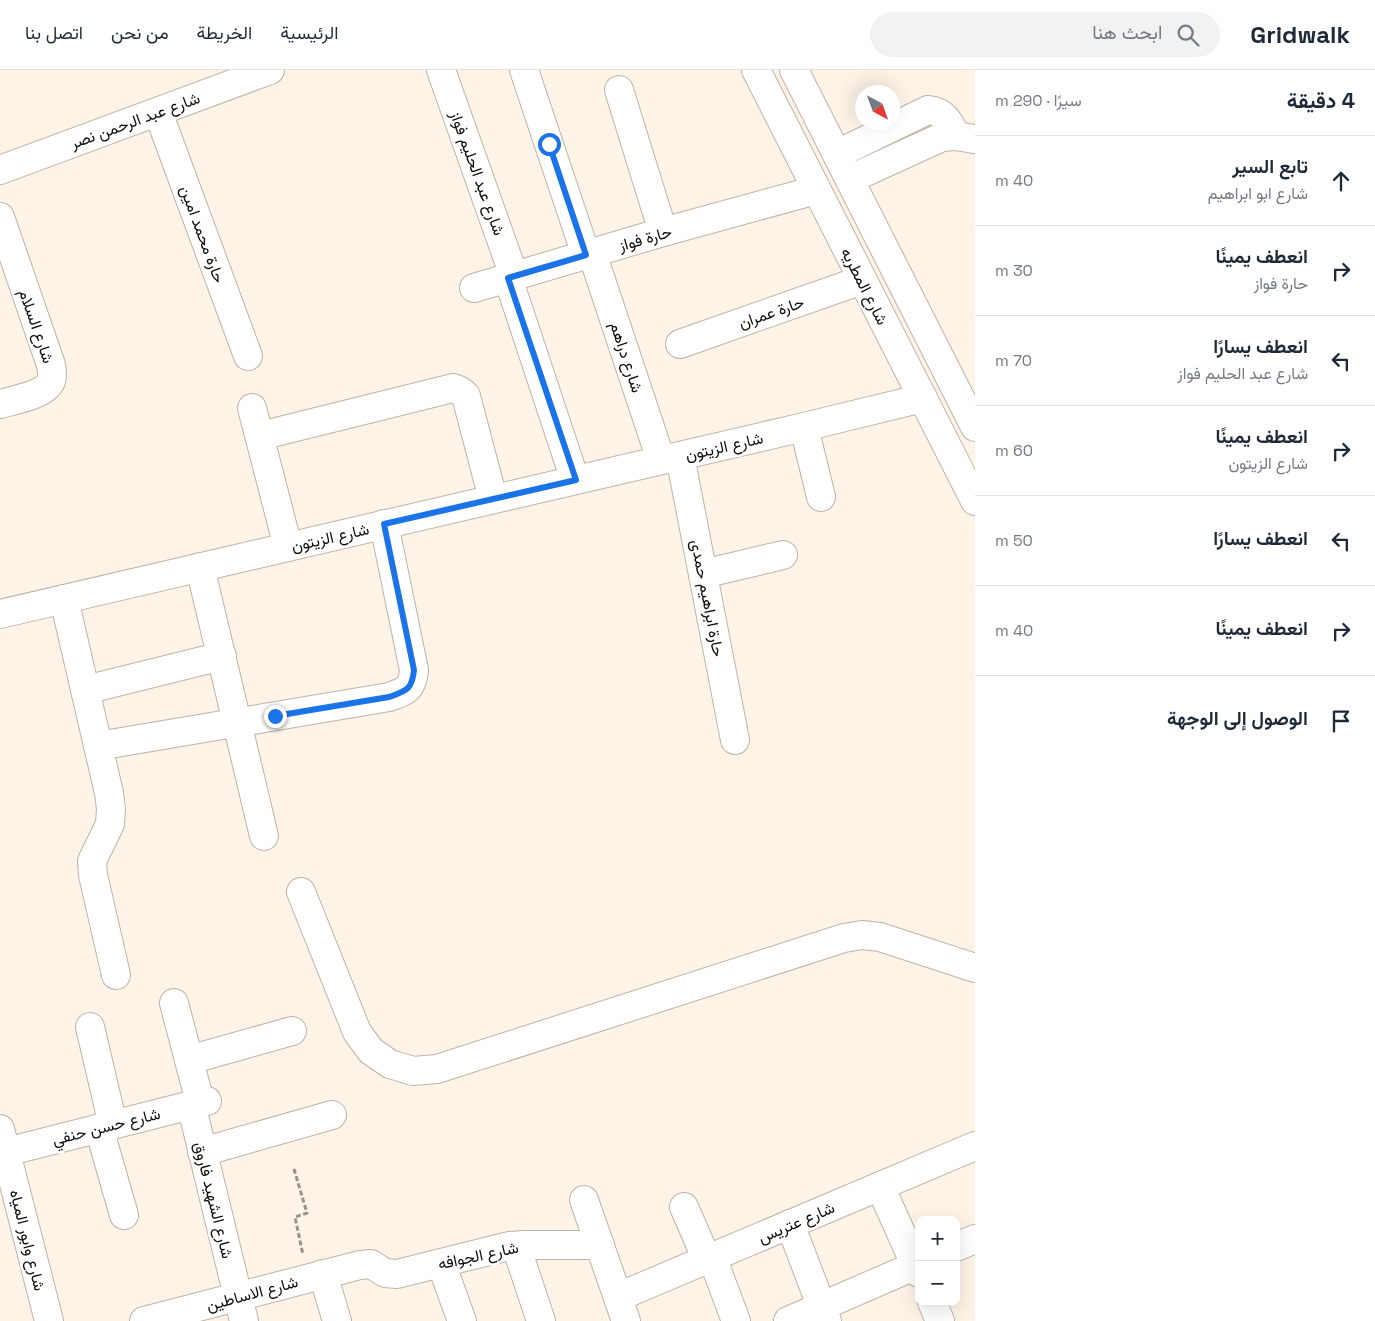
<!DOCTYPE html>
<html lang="ar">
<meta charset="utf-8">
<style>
:root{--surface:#fff;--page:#f2f2f3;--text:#1f2937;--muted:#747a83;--line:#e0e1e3}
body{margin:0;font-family:"Space Grotesk",Vazirmatn,sans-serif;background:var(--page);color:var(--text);direction:rtl}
.controls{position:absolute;right:15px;bottom:15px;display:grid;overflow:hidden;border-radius:10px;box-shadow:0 5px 20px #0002}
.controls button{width:45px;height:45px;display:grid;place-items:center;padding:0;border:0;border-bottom:1px solid var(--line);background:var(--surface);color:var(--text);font:25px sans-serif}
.compass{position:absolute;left:855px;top:15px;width:45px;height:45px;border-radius:50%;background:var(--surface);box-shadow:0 5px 20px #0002;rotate:139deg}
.stop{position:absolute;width:15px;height:15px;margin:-11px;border:4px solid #1a73e8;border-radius:50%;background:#fff}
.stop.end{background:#1a73e8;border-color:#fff;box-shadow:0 1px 5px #0008}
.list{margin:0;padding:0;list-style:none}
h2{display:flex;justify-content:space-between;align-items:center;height:65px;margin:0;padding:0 20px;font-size:21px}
h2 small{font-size:16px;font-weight:400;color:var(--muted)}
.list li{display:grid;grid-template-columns:32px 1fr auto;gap:15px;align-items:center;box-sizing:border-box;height:90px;padding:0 20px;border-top:1px solid var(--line)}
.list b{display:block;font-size:19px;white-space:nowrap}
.list p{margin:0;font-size:16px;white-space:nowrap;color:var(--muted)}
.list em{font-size:16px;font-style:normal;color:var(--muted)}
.icon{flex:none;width:28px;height:28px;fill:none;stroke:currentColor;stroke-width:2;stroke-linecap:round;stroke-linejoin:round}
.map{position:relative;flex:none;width:975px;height:1251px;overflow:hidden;direction:ltr}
header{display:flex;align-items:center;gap:30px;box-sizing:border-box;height:70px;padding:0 25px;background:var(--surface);border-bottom:1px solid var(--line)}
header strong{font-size:24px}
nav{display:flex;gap:28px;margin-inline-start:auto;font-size:18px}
.search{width:350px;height:45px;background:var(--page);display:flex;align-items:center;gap:12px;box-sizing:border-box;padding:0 18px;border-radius:28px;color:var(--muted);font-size:19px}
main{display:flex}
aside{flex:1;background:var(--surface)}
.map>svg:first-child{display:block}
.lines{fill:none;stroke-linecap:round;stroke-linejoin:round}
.minor-casing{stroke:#bdb3a8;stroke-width:30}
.major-casing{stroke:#bdb3a8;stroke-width:30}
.path{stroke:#9a938a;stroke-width:3;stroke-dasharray:5 2.5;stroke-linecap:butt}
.minor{stroke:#fff;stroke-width:28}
.major{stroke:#fff;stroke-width:28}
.route{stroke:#1a73e8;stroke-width:6}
.labels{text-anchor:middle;stroke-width:5;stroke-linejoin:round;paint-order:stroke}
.street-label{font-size:16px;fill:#100d09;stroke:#fff}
</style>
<header>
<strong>Gridwalk</strong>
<div class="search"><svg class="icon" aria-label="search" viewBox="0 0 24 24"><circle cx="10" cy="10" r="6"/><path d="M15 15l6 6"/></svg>ابحث هنا</div>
<nav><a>الرئيسية</a><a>الخريطة</a><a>من نحن</a><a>اتصل بنا</a></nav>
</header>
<main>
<aside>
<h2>4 دقيقة<small>سيرًا · 290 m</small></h2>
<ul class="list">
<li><svg class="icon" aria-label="ahead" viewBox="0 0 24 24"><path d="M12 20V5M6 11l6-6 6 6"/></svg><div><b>تابع السير</b><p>شارع ابو ابراهيم</p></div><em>40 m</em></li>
<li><svg class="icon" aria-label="right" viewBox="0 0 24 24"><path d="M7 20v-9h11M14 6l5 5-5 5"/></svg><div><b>انعطف يمينًا</b><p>حارة فواز</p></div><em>30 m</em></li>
<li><svg class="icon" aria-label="left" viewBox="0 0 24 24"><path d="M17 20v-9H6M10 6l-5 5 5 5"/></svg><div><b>انعطف يسارًا</b><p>شارع عبد الحليم فواز</p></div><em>70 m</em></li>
<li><svg class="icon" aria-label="right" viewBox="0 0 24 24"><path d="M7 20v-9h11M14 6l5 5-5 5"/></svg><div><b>انعطف يمينًا</b><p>شارع الزيتون</p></div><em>60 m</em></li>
<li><svg class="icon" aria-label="left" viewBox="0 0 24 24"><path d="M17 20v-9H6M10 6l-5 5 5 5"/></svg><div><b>انعطف يسارًا</b></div><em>50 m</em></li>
<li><svg class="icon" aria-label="right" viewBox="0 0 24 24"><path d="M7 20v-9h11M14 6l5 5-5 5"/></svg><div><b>انعطف يمينًا</b></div><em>40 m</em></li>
<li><svg class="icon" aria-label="arrive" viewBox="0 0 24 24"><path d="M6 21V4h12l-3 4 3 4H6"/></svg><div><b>الوصول إلى الوجهة</b></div></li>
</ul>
</aside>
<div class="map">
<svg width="975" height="1251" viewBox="0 0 975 1251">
<rect width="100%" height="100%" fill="#fef3e7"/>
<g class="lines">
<!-- minor casing -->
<g class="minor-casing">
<g id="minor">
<polyline points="441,0 514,206"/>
<polyline points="524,0 586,185"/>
<polyline points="619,20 663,162"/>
<polyline points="158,42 248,286"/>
<path d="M837,84L928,40C944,41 950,53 956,66"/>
<polyline points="0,100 270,0"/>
<polyline points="850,109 942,67 956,66 974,69"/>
<path d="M0,147L51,295C52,300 53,305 51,311C45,325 14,330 0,334"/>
<polyline points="592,183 661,390"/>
<polyline points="508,208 575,410"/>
<polyline points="474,218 663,162 816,120"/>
<polyline points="680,274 862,210"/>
<polyline points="252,338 288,477"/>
<polyline points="804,357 821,427"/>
<path d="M260,366L453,318C459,320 462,321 466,326L493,429"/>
<polyline points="680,386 735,670"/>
<polyline points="200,497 264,766"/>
<polyline points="703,504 783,485"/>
<polyline points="64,529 109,723 111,739 110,754 92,791 93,805 116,905"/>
<polyline points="0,544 804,357 923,328"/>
<polyline points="85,620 222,586"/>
<path d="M98,676L389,627C406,621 412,620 414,600L384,454"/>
<polyline points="301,822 357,962 371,981 390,994 413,1001 437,999 844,868 862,865 880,867 975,898"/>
<polyline points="174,933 200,1032"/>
<polyline points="90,957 113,1055"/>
<polyline points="189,990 292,961"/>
<polyline points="191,1034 244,1251"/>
<polyline points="99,1058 124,1145"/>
<polyline points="0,1059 49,1251"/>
<polyline points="6,1082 207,1031"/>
<polyline points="202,1082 332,1045"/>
<polyline points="880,1116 919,1203"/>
<polyline points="584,1130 626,1251"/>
<polyline points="684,1137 707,1190"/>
<polyline points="790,1154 827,1251"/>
<polyline points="516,1176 541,1251"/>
<polyline points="956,1177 975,1169"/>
<polyline points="712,1187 736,1251"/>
<polyline points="441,1193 462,1251"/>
<polyline points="323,1204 337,1251"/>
<polyline points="618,1227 975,1076"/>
<polyline points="932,1232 940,1251"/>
<polyline points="144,1251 360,1195 371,1194 385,1203 397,1204 509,1176 525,1175 600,1175"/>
<polyline points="788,1251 919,1194"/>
</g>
</g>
<!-- major casing -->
<g class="major-casing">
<g id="major">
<polyline points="756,0 975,431"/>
<polyline points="794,0 975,357"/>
</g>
</g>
<!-- path -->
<polyline class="path" points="294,1099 307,1143 295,1147 303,1185"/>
<!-- minor -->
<use href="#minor" class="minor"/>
<!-- major -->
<use href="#major" class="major"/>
</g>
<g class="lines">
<!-- route -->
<path class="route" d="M275,646L389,627C406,621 412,620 414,600L384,454L576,410L508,208L586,185L549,74"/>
</g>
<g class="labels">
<!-- street labels -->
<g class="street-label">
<text transform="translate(135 50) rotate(-20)" y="6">شارع عبد الرحمن نصر</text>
<text transform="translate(478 103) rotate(70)" y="6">شارع عبد الحليم فواز</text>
<text transform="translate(203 164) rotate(70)" y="6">حارة محمد امين</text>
<text transform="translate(645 168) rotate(-16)" y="6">حارة فواز</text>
<text transform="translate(865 216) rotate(63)" y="6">شارع المطريه</text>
<text transform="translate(771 242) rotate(-19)" y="6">حارة عمران</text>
<text transform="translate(37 256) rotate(71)" y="6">شارع السلام</text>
<text transform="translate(627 287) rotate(72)" y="6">شارع دراهم</text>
<text transform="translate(724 376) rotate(-13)" y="6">شارع الزيتون</text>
<text transform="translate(330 467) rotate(-13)" y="6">شارع الزيتون</text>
<text transform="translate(708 528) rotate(79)" y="6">حارة ابراهيم حمدى</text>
<text transform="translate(106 1056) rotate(-14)" y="6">شارع حسن حنفي</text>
<text transform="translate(214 1130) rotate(76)" y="6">شارع الشهيد فاروق</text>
<text transform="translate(796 1152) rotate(-23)" y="6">شارع عتريس</text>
<text transform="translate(28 1170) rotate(76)" y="6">شارع وابور المياه</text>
<text transform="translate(478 1185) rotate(-12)" y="6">شارع الجوافه</text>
<text transform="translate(252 1223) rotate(-15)" y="6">شارع الاساطين</text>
</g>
</g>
</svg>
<div class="controls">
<button>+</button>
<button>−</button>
</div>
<svg class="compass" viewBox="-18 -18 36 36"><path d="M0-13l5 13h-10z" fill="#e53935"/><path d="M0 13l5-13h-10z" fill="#747a83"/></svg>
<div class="stop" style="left:549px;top:74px"></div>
<div class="stop end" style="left:275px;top:646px"></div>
</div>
</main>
